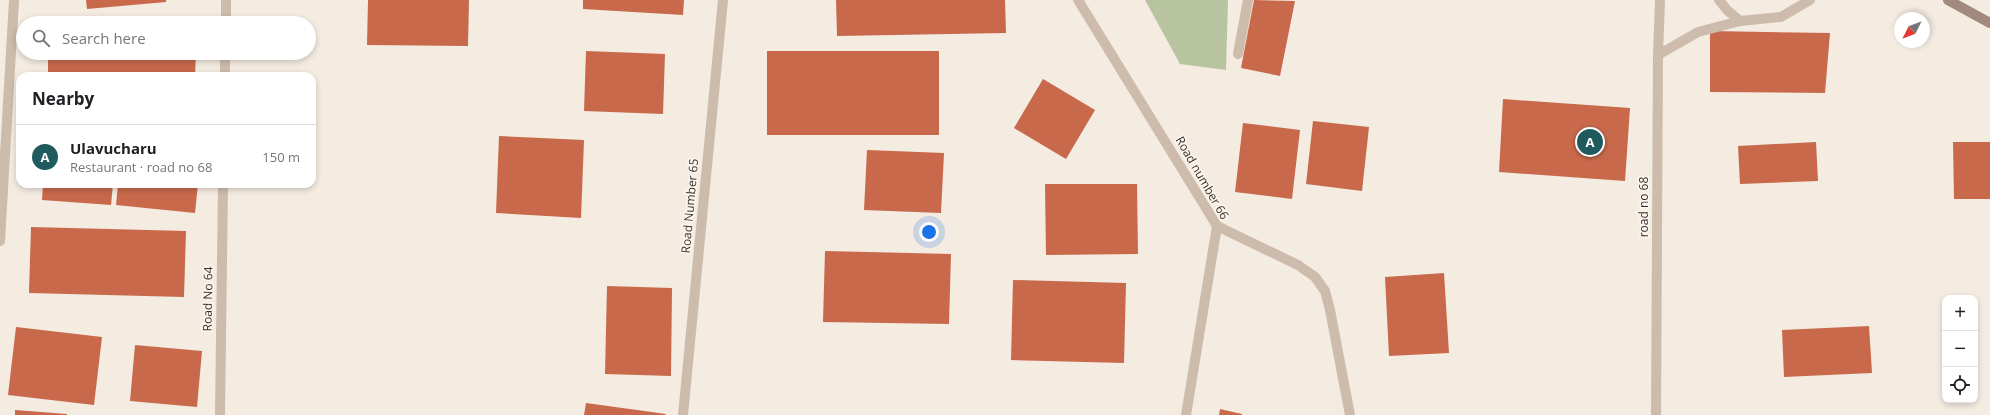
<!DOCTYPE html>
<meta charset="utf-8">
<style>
:root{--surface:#fff;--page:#f6f6f6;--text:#202124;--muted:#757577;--line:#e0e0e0;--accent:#1f5a5e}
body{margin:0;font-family:"Open Sans",sans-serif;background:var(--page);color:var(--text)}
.controls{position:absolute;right:12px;bottom:12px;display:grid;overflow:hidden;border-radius:8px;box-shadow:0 2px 6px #0003}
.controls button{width:36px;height:36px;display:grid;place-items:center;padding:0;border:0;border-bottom:1px solid var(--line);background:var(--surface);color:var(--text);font:20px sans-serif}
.compass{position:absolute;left:1894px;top:12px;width:36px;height:36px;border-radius:50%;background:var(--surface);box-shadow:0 2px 6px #0003;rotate:228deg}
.you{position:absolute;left:929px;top:232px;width:14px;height:14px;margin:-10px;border:3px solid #fff;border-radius:50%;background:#1a73e8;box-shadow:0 0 0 6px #1a73e833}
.badge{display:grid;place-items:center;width:26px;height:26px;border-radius:50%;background:var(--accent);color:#fff;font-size:13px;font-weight:700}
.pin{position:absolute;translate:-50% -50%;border:2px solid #fff;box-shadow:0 1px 4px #0006}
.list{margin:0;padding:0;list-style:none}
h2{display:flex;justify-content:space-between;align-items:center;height:52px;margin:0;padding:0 16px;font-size:17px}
h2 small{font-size:13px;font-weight:400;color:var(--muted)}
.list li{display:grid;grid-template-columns:26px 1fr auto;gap:12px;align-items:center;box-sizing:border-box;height:64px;padding:0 16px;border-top:1px solid var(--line)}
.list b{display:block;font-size:15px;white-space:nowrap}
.list p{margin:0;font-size:13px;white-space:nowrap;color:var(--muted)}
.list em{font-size:13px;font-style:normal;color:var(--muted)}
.icon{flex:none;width:22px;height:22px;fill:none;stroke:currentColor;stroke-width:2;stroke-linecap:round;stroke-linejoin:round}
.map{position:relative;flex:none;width:1990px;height:415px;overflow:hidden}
.search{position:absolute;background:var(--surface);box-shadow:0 2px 6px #0003;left:16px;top:16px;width:300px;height:44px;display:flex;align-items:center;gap:10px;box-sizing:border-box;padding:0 14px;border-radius:22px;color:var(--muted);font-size:15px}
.panel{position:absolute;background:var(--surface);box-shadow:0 2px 6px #0003;left:16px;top:72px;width:300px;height:116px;border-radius:12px}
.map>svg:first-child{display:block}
.green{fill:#b8c4a0}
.building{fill:#c8694b}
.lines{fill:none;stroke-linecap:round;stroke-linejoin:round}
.lane{stroke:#cdbbac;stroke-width:10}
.street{stroke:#cdbbac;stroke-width:10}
.secondary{stroke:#a18a7d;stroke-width:10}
.labels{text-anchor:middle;stroke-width:3.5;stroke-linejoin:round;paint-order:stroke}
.street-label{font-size:12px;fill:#3b302b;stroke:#fbf5ee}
</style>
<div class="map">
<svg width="1990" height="415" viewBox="0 0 1990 415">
<rect width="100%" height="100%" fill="#f4ebe1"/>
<!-- green -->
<polygon class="green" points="1145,0 1228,0 1226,70 1180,64"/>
<!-- building -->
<g class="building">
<polygon points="86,0 166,0 166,2 87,9"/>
<polygon points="368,0 469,0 468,46 367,45"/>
<polygon points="583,0 684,0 683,15 583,9"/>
<polygon points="836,0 1005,0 1006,33 837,36"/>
<polygon points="1254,0 1295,1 1280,76 1241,68"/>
<polygon points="1710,31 1830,33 1825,93 1710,92"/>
<polygon points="586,51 665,54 663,114 584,111"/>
<rect x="767" y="51" width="172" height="84"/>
<polygon points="48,53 196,53 195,76 48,76"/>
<polygon points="1043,79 1095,110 1066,159 1014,128"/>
<polygon points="1503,99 1630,108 1625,181 1499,172"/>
<polygon points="1313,121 1369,127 1362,191 1306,184"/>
<polygon points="1243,123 1300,130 1292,199 1235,192"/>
<polygon points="499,136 584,140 581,218 496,213"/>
<polygon points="1816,142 1818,181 1740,184 1738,146"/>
<polygon points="1953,142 1990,142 1990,199 1954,199"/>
<polygon points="867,150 944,153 941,213 864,210"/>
<polygon points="43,184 113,184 111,205 42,200"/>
<polygon points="118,184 198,184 195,213 116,205"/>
<polygon points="1045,184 1137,184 1138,254 1046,255"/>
<polygon points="31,227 186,231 184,297 29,293"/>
<polygon points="825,251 951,254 949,324 823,322"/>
<polygon points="1444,273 1449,353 1389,356 1385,277"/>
<polygon points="1013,280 1126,283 1124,363 1011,360"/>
<polygon points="607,286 672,288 671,376 605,374"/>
<polygon points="1869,326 1872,373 1784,377 1782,330"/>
<polygon points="16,327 102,337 94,405 8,395"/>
<polygon points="135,345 202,351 197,407 130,401"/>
<polygon points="586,403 666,414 665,415 584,415"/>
<polygon points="1220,409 1242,414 1242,415 1219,415"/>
<polygon points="15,410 67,414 67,415 15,415"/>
</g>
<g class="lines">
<!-- lane -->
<g class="lane">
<polyline points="1719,0 1727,10 1740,21"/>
<polyline points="1658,55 1698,32 1740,21 1781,17 1810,0"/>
<polyline points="1217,226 1298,265 1315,277 1325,291 1330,310 1350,415"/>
</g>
<!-- street -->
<g class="street">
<polyline points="1078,0 1217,226 1186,415"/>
<polyline points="226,23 226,0"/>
<polyline points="1238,54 1248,0"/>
<polyline points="225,76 225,53"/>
<polyline points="0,241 14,0"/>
<polyline points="220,415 223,184"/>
<polyline points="683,415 723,0"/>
<polyline points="1656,415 1658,55 1660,0"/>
</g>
<!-- secondary -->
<polyline class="secondary" points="1948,0 1990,23"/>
</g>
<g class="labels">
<!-- street labels -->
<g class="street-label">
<text transform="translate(1202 178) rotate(60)" y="4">Road number 66</text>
<text transform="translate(690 206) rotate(-85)" y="4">Road Number 65</text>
<text transform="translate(1644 207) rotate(-90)" y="4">road no 68</text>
<text transform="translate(208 299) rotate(-89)" y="4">Road No 64</text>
</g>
</g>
</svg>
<div class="controls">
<button>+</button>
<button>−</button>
<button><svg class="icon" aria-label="locate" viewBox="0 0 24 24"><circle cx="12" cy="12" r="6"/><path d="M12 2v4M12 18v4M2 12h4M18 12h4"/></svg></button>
</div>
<svg class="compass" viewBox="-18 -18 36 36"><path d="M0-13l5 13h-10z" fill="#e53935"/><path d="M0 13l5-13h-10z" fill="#757577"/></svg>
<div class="you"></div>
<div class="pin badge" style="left:1590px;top:142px">A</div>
<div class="search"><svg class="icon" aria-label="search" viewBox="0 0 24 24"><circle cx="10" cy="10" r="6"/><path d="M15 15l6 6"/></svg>Search here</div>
<section class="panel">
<h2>Nearby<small></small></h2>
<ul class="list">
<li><span class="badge">A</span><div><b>Ulavucharu</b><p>Restaurant · road no 68</p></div><em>150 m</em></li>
</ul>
</section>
</div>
